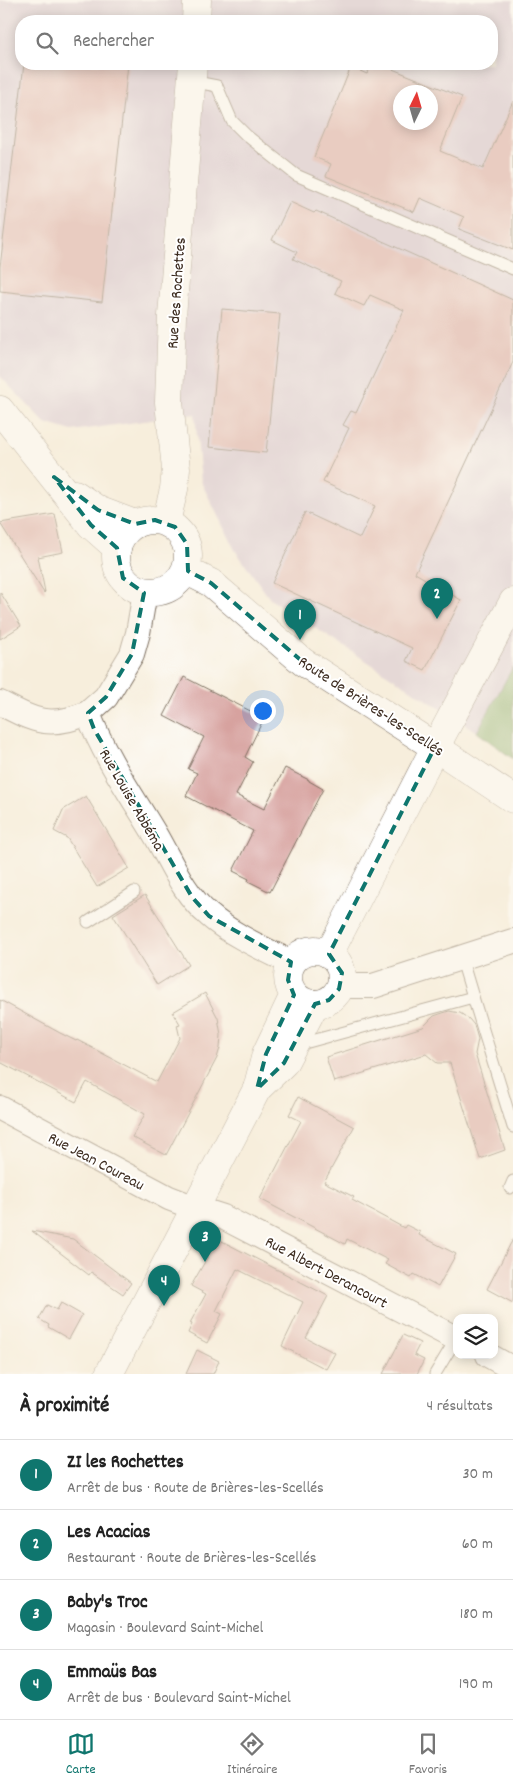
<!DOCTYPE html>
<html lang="fr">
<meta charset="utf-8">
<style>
:root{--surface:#fff;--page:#f2f2f2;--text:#222;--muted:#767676;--line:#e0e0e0;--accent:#0f766e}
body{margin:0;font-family:Dekko,sans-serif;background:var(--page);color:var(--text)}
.controls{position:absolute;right:15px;bottom:15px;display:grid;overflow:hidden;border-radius:10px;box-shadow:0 2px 12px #0003}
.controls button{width:45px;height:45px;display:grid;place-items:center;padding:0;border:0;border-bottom:1px solid var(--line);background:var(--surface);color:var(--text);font:25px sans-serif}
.compass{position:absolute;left:393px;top:85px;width:45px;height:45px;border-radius:50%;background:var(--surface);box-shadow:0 2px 12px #0003;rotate:5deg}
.you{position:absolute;left:262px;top:710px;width:18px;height:18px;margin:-12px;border:4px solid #fff;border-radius:50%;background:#1a73e8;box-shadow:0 0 0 8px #1a73e833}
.badge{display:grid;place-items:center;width:32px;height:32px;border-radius:50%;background:var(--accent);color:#fff;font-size:16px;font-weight:700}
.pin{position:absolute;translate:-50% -41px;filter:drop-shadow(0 1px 2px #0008)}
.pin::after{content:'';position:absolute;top:26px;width:18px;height:15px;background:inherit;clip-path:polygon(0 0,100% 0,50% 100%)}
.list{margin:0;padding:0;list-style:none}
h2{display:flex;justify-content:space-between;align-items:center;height:65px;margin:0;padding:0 20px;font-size:21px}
h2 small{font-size:16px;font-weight:400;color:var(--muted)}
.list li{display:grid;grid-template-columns:32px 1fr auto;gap:15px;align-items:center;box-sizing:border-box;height:70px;padding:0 20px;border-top:1px solid var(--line)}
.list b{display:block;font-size:19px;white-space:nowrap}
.list p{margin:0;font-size:16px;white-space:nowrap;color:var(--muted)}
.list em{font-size:16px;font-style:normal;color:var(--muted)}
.icon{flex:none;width:28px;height:28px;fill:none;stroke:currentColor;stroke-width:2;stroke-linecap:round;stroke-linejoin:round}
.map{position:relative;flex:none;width:513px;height:1374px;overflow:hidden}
.search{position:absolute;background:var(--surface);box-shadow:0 2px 12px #0003;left:15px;right:15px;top:15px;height:55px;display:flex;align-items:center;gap:12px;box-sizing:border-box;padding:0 18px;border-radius:20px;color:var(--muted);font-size:19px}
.sheet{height:345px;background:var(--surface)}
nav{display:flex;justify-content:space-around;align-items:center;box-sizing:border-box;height:70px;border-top:1px solid var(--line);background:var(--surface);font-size:14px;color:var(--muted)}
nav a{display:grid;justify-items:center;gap:2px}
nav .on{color:var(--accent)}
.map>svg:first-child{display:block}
.industrial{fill:#cfbdcf;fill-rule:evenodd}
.forest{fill:#7ea75f;stroke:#5c683e}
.building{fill:#d7a29f;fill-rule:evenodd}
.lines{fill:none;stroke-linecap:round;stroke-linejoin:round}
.service-casing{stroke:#7d6f60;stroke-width:13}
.minor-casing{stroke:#7d6f60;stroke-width:26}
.tertiary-casing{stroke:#7d6f60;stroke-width:29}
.secondary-casing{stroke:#7d6f60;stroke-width:29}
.service{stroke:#fff;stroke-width:11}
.minor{stroke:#fff;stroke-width:24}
.tertiary{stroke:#fff;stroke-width:28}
.secondary{stroke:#fff;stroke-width:28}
.marked{fill:none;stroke:#0f766e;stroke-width:4;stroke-dasharray:10 6;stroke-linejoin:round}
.labels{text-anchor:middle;stroke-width:4;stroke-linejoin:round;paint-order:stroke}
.street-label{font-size:16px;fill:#3b2a1e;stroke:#fff}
</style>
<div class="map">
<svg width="513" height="1374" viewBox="0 0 513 1374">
<rect width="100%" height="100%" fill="#fff"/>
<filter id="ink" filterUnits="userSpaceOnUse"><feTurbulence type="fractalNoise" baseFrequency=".02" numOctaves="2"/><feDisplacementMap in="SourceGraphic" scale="10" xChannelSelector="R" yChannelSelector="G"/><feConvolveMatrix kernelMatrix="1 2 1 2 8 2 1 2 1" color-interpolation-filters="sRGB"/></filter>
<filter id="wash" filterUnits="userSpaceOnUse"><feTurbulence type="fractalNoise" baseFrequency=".0096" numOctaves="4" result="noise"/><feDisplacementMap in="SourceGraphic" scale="20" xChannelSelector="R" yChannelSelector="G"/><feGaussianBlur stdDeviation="1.12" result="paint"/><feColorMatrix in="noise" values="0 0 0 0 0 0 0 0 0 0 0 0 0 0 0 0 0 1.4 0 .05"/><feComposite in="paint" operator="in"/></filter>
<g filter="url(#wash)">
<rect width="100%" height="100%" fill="#f7eedc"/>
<!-- industrial -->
<path class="industrial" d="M0,0H513V667L477,732L270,599L235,550L201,482L195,414L72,431L45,423L0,376ZM21,21H492V64H21ZM400,92H430V122H400Z"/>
<!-- forest -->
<polygon class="forest" points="513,667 513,759 477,732"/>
<g id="blocks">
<!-- building -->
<g class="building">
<polygon points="24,64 128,64 102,302 0,291 0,267"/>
<path d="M372,64H380L462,97L440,151L483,169L513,101V250L459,229L464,217L420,198L414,212L326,176L331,164L314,157L351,67L367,74ZM400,92H430V122H400Z"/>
<polygon points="290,202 314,213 316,211 513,300 513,362 415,573 461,600 425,670 406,661 412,648 272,583 305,512 360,538 375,506 323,482 349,428 343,425 351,411 356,413 404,310 370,295 364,306 335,293 341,281 293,259 297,252 272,240"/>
<polygon points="222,309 280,314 266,453 209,447"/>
<polygon points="55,514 63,552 38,557 45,592 44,593 0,523"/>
<polygon points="0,592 21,626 0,639"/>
<polygon points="184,677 264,718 245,757 253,762 236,795 264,809 285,768 309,780 309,781 323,789 270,892 248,881 249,879 233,871 253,831 186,796 197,773 188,769 204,737 164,716"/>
<polygon points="86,796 129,868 97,887 67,838 54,831 63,810"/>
<polygon points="145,895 189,965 157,985 113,915"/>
<polygon points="205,993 218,1018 221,1035 220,1048 217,1058 166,1155 132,1137 145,1114 87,1082 76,1102 0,1062 0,1000 60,1033 76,1041 77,1040 157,1082 180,1038 177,1025 180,1024 173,1012"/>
<polygon points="449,1011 460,1013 469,1019 474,1025 478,1039 475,1054 505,1150 480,1159 450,1063 437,1063 426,1054 334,1082 326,1057 423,1027 434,1016"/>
<polygon points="298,1097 354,1127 324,1182 354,1197 352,1200 404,1228 406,1225 420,1232 419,1235 456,1254 438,1287 414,1274 411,1278 385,1264 388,1260 347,1239 345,1244 260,1199 301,1121 289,1115"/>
<polygon points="32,1231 73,1239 131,1283 123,1294 91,1272 89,1275"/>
<polygon points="218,1239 328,1296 306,1338 335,1353 326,1369 282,1346 303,1302 237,1269 216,1311 222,1314 207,1343 188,1333 192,1324 190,1323 206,1294 191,1286"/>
<polygon points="513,1239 513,1303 487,1289"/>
<polygon points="61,1303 82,1315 69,1339 48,1327 49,1325 39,1319 47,1305 57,1310"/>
<polygon points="403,1335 420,1343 414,1355 424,1360 417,1374 383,1374"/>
<polygon points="197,1350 219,1361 213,1374 186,1374"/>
</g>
</g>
</g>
<g filter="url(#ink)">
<use href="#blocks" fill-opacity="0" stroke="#7d6f60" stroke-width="1"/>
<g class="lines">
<!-- service casing -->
<g class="service-casing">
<g id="service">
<polyline points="191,81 217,86 232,121 246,135 296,175 513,269"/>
<polyline points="88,922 134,892"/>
<polyline points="461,957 473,997"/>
<polyline points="297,1045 473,997 513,1127"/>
<polyline points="510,1188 513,1181"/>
<polyline points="435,1374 456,1339"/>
</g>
</g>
<!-- minor casing -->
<g class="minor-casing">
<g id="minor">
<path d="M145,592L138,633L132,654L106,697L88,713C103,753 128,790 150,826C169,856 181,892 209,915C230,934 266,950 292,963"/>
<path d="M0,703C35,721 49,729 88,713"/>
<polyline points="341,986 373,986 513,941"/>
<polyline points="0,1108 169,1198 195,1208 223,1217 457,1339"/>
<polyline points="488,1355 513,1369"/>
</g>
</g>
<!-- tertiary casing -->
<g class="tertiary-casing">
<g id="tertiary">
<polyline points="196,21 197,0"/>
<polyline points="0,410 91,525 117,548"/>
<polyline points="75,494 98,510 135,524"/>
<circle cx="152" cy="556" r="36"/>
<polyline points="166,522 174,489 176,469 169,402 172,316 193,64"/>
<polyline points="187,571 211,583 303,662 435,747"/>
</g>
</g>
<!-- secondary casing -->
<g class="secondary-casing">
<g id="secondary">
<polyline points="435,747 513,799"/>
<circle cx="315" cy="977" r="27"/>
<polyline points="329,954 428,761 513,602"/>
<polyline points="257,1089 284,1063 315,1004"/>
<polyline points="109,1374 257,1089 266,1054 294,995"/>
</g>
</g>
<!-- service -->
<use href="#service" class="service"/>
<!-- minor -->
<use href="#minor" class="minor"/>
<!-- tertiary -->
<use href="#tertiary" class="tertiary"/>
<!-- secondary -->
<use href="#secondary" class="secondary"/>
</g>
</g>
<!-- marked area -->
<path d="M0 0H513V1374H0ZM54,477L98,510L135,524L155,520L175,527L187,544L188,571L211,583L303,662L435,747L329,954L342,973L339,989L329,1000L315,1004L284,1063L257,1089L266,1054L294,995L288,980L291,962L209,916L192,897L94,729L88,713L106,697L132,654L144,593L123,578L117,548L91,525Z" fill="#f7eedc" fill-opacity=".55" fill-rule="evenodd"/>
<path class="marked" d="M54,477L98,510L135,524L155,520L175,527L187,544L188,571L211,583L303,662L435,747L329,954L342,973L339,989L329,1000L315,1004L284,1063L257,1089L266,1054L294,995L288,980L291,962L209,916L192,897L94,729L88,713L106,697L132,654L144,593L123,578L117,548L91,525Z"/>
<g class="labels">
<!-- street labels -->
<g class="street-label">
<text transform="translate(175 293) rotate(-86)" y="6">Rue des Rochettes</text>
<text transform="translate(372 705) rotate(33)" y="6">Route de Brières-les-Scellés</text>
<text transform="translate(133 799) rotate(60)" y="6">Rue Louise Abbéma</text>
<text transform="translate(97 1160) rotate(28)" y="6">Rue Jean Coureau</text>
<text transform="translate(327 1271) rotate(28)" y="6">Rue Albert Derancourt</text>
</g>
</g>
</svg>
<div class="controls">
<button><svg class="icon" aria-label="layers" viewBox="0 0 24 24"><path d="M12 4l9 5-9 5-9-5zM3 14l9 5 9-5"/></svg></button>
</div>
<svg class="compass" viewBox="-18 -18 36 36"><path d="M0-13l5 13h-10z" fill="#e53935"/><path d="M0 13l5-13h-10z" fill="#767676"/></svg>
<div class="you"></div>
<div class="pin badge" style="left:300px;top:640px">1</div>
<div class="pin badge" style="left:437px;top:619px">2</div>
<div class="pin badge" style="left:205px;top:1262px">3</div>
<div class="pin badge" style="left:164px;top:1306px">4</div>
<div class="search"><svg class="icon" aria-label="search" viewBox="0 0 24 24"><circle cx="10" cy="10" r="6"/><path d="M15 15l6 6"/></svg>Rechercher</div>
</div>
<section class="sheet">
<h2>À proximité<small>4 résultats</small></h2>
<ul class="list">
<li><span class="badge">1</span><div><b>ZI les Rochettes</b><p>Arrêt de bus · Route de Brières-les-Scellés</p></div><em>30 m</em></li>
<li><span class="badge">2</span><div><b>Les Acacias</b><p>Restaurant · Route de Brières-les-Scellés</p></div><em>60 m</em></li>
<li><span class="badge">3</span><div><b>Baby's Troc</b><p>Magasin · Boulevard Saint-Michel</p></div><em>180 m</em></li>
<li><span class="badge">4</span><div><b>Emmaüs Bas</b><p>Arrêt de bus · Boulevard Saint-Michel</p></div><em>190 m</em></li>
</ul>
</section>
<nav>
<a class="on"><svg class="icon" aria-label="map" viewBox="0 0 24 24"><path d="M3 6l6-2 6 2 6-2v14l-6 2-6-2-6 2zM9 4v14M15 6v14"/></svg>Carte</a>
<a><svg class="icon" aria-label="directions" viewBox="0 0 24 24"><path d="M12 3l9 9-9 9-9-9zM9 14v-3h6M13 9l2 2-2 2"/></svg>Itinéraire</a>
<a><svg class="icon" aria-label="saved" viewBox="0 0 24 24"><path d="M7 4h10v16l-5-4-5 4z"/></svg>Favoris</a>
</nav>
